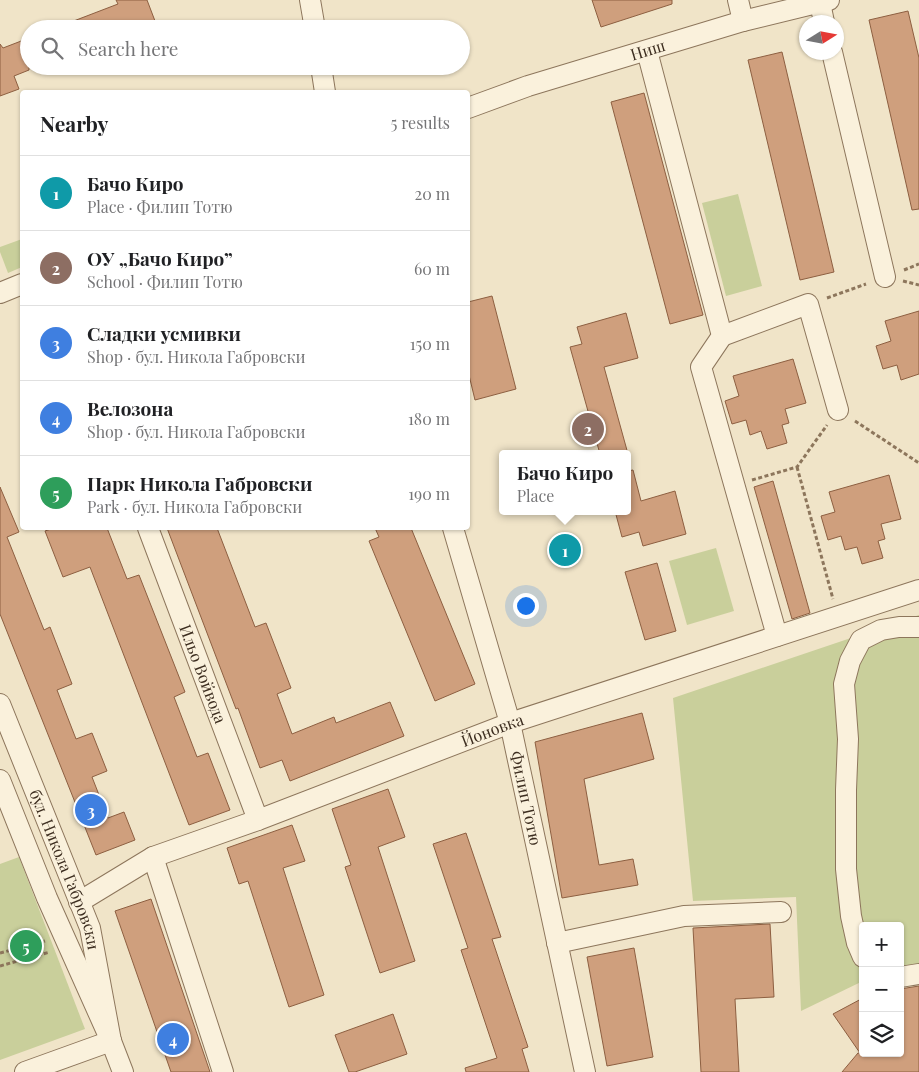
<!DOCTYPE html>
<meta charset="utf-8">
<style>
:root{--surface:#fff;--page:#f2f2f2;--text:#202124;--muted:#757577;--line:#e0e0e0;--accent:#9e2a2b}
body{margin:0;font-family:"Playfair Display",serif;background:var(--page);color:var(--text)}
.controls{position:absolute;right:15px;bottom:15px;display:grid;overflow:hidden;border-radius:5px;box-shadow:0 1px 4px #0004}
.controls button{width:45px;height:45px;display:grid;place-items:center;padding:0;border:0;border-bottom:1px solid var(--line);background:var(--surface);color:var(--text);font:25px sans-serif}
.compass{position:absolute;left:799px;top:15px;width:45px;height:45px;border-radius:50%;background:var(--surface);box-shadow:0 1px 4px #0004;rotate:79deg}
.you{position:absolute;left:525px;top:605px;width:18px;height:18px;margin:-12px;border:4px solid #fff;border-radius:50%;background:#1a73e8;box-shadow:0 0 0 8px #1a73e833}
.badge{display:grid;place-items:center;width:32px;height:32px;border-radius:50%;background:var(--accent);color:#fff;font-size:16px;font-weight:700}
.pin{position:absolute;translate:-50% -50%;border:2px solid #fff;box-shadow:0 1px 5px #0006}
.popup{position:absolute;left:499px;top:450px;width:132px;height:65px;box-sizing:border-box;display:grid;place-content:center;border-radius:5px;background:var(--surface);filter:drop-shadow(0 1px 4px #0005);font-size:16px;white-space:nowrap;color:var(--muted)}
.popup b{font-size:19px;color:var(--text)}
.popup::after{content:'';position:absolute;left:50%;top:100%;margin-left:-10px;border:10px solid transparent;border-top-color:var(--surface)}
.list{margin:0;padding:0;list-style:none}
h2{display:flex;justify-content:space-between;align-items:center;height:65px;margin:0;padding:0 20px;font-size:21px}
h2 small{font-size:16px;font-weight:400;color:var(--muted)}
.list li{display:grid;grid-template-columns:32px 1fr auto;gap:15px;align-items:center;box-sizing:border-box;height:75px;padding:0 20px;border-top:1px solid var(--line)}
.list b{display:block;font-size:19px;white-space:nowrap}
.list p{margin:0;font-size:16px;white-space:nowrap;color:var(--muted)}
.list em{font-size:16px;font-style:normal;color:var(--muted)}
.icon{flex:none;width:28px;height:28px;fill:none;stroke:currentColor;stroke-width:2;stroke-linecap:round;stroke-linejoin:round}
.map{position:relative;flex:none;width:919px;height:1072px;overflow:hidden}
.search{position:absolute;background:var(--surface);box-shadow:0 1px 4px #0004;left:20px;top:20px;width:450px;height:55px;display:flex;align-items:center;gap:12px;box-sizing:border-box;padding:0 18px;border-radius:28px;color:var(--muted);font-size:19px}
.panel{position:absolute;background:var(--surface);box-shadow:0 1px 4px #0004;left:20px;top:90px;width:450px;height:440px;border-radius:5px}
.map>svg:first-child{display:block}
.green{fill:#c9cf9b}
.building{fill:#cf9f7d;stroke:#8d5f41}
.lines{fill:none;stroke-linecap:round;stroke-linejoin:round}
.minor-casing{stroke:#8d765c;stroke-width:22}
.path{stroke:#8d765c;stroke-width:3;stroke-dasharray:4 2.5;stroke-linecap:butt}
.minor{stroke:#faf1dc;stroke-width:20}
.labels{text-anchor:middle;stroke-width:4.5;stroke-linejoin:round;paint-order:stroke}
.street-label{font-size:16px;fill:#3d2e20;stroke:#f7eed8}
</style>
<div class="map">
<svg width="919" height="1072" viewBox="0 0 919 1072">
<rect width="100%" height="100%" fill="#f0e4c8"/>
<!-- green -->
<g class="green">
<polygon points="738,194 762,286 726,296 702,203"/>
<polygon points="22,239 22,267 8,273 0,252 0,247"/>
<polygon points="716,548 734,611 687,625 669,561"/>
<polygon points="919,615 919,966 900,970 900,926 863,926 863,981 801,1011 796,897 693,901 673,698"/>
<polygon points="19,857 85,1029 0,1060 0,864"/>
</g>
<!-- building -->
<g class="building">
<polygon points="116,0 147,0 155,21 134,29 58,29 58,27 118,4"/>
<polygon points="592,0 672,0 672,4 601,27"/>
<polygon points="908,11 919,58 919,209 912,210 869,20"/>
<polygon points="29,38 29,70 14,76 19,89 0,96 0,44 3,48"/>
<polygon points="782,52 834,272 800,280 748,60"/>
<polygon points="644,93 703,315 670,324 611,102"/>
<polygon points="492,296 516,389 475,400 468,371 468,302"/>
<polygon points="919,311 919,374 901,380 897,365 883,369 876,346 891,341 885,321"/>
<polygon points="626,313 638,358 604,367 628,454 600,454 570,347 582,344 577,327"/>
<polygon points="793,359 806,403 785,409 789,423 782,425 787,443 767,449 761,431 750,435 746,420 732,424 725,401 739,396 733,376"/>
<polygon points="633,470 641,501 675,491 686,534 643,546 639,532 622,537 615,511 628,511 628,471"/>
<polygon points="889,475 901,519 881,524 885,539 878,541 883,558 862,564 857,547 845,550 841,536 828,540 821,516 835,512 829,492"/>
<polygon points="773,481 810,613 792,619 754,487"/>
<polygon points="0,487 19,532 7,537 44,630 50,627 72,684 57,690 76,739 92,733 107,771 92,777 108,818 124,812 135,840 96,855 0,614"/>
<polygon points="54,528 107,528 127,579 139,575 185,692 174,697 197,757 208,753 230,810 189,825 90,567 63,577 45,531"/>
<polygon points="167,528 217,528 255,627 266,623 291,688 277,694 292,734 334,717 336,723 390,702 404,736 290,781 282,760 260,768 238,708 236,709"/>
<polygon points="375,528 411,528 475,684 435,701 369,541 379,537"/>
<polygon points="657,563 676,631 645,640 625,572"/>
<polygon points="642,713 654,759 584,779 599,865 633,859 638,885 562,898 535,742"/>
<polygon points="388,789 405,837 378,847 415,961 380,973 345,867 351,865 332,809"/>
<polygon points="292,825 305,861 283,868 324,995 289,1007 248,881 239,884 227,848"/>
<polygon points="466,833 501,937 492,939 528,1047 522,1049 529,1072 466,1072 465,1068 497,1058 461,950 468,948 433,844"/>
<polygon points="151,899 210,1072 171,1072 115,911"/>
<polygon points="770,924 774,997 735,999 739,1072 701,1072 693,928"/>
<polygon points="634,948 653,1057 607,1066 587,957"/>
<polygon points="919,986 919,1072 842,1072 858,1053 860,1053 833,1014 863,998 863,1053 900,1053 900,989"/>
<polygon points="393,1014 407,1054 355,1072 349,1072 335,1035"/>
</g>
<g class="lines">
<!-- minor casing -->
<g class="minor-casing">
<g id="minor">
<polyline points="310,0 315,29"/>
<polyline points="738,0 743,21"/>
<polyline points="820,3 824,22"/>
<polyline points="647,51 722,336 701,367 777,636"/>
<polyline points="832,52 885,277"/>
<polyline points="321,66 325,92"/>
<path id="s1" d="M468,108L528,86L743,21L829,0"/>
<polyline points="0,293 22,284"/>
<polyline points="722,336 808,304 838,410"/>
<path id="s2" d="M148,528L258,820"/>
<path id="s3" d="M453,528L510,723L585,1072"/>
<path id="s4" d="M0,704L90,928L111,1041"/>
<polyline points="0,780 47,898 111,1041 123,1072"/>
<polyline points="153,857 223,1072"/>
<path id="s5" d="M79,902L153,857L258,820L510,723L919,590"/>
<polyline points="557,943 684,916 781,912"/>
<polyline points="863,957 857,943 851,916 846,869 846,790 848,739 844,684 850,661 861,640 881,630 899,627 919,627"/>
<polyline points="900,977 919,974"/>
<polyline points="25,1072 111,1041"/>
</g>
</g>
<!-- path -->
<g class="path">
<polyline points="904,270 919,264"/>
<polyline points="903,281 919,285"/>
<polyline points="827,298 866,284"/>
<polyline points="855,421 919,463"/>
<polyline points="797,467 833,599"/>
<polyline points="752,480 797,467 827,425"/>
<polyline points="0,953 45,941"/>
<polyline points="0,966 50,952"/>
</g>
<!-- minor -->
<use href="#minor" class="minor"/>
</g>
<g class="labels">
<!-- street labels -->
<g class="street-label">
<text dy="6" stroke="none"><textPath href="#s1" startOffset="189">Ниш</textPath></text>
<text dy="6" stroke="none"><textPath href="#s2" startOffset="156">Ильо Войвода</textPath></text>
<text dy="6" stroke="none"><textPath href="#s5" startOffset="449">Йоновка</textPath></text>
<text dy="6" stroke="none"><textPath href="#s3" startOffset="280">Филип Тотю</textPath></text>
<text dy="6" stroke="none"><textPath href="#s4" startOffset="178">бул. Никола Габровски</textPath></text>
</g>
</g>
</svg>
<div class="controls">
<button>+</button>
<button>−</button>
<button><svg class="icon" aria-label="layers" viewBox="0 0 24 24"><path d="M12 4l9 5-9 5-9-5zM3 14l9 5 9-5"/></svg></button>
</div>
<svg class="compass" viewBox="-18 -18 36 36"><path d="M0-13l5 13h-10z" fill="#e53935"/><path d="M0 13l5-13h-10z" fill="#757577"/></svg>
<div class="you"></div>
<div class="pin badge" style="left:565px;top:550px;background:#0f9aa8">1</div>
<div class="popup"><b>Бачо Киро</b>Place</div>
<div class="pin badge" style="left:588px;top:429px;background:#8d6e63">2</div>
<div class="pin badge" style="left:91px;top:810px;background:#3f7fe0">3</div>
<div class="pin badge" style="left:173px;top:1039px;background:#3f7fe0">4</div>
<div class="pin badge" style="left:26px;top:946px;background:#2e9e5b">5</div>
<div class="search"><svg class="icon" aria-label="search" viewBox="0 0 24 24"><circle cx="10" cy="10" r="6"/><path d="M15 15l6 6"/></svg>Search here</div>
<section class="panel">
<h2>Nearby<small>5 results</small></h2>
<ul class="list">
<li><span class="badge" style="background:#0f9aa8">1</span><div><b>Бачо Киро</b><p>Place · Филип Тотю</p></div><em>20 m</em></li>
<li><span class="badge" style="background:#8d6e63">2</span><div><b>ОУ „Бачо Киро”</b><p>School · Филип Тотю</p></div><em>60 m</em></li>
<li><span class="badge" style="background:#3f7fe0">3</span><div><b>Сладки усмивки</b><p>Shop · бул. Никола Габровски</p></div><em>150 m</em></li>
<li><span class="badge" style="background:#3f7fe0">4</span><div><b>Велозона</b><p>Shop · бул. Никола Габровски</p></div><em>180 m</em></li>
<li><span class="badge" style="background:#2e9e5b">5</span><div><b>Парк Никола Габровски</b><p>Park · бул. Никола Габровски</p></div><em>190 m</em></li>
</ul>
</section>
</div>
